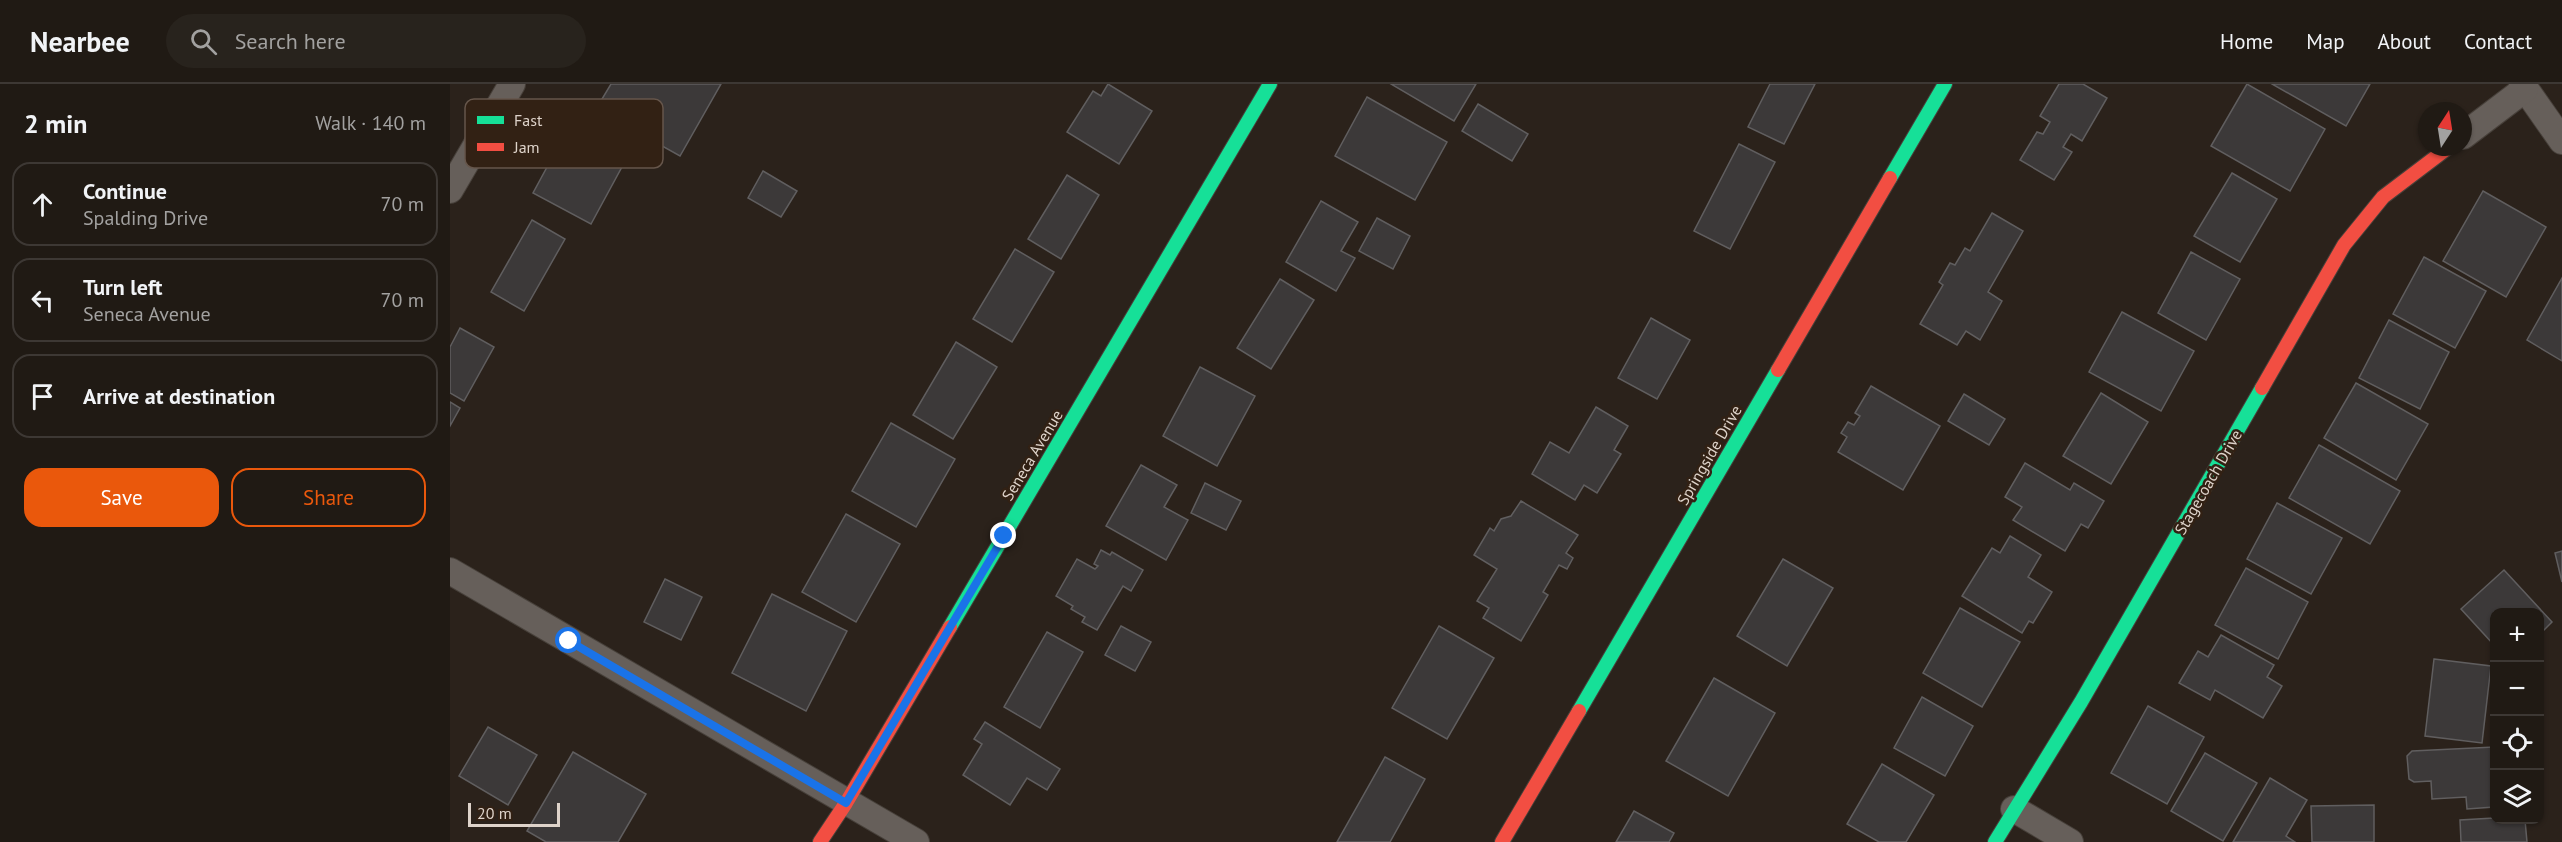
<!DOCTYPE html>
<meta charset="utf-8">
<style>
:root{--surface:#201a14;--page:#28231d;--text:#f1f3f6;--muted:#a2a1a0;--line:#3d3834;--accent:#ea580c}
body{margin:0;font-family:"PT Sans",sans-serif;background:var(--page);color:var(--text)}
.controls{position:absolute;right:18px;bottom:18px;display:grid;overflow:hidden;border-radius:12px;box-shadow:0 2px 4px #0004}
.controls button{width:54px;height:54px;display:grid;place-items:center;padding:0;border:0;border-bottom:2px solid var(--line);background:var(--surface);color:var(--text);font:30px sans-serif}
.compass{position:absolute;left:1968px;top:18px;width:54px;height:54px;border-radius:50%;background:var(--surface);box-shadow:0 2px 4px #0004;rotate:12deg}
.scale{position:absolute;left:18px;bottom:15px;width:92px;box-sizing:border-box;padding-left:6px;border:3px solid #ded3ca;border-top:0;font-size:16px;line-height:21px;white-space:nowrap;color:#ded3ca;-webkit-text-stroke:4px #322114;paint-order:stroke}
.stop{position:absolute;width:18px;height:18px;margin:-14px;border:4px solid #1a73e8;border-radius:50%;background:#fff}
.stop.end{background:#1a73e8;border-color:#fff;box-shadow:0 2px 6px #0008}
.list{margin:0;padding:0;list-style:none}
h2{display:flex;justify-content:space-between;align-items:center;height:78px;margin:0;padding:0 24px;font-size:26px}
h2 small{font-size:20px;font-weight:400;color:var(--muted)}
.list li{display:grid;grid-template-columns:39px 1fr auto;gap:18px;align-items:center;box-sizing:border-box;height:84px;margin:0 12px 12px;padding:0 12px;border:2px solid var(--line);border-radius:18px}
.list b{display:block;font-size:22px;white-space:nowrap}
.list p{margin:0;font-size:20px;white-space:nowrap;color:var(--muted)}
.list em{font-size:20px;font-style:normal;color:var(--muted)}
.actions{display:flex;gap:12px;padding:18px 24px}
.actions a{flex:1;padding:14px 0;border:2px solid var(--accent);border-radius:18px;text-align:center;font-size:21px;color:var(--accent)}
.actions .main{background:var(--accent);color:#fff}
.icon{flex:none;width:33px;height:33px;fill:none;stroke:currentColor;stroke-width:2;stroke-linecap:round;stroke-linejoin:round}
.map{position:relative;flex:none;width:2112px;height:758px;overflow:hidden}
header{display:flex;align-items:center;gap:36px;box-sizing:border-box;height:84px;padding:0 30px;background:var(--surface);border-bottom:2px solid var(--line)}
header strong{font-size:28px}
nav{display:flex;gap:33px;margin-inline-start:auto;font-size:21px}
.search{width:420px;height:54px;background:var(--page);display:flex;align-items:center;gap:15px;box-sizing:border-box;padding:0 21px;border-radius:33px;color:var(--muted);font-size:22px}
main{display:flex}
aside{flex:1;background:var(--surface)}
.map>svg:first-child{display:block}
.building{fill:#3c3939;stroke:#605e5f;stroke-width:1.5}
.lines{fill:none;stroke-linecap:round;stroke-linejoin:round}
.street-casing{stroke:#47403a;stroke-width:28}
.fast-casing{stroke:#47403a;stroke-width:16}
.jam-casing{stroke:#47403a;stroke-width:16}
.street{stroke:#665f5a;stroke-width:26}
.fast{stroke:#16e098;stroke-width:14}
.jam{stroke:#f24e42;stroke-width:14}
.route{stroke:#1a73e8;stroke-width:8}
.labels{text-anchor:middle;stroke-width:5;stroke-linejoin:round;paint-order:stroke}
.street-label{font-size:16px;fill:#ded3ca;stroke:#322114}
.key{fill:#322114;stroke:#66564b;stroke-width:1.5}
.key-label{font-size:16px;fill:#ded3ca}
</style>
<header>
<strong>Nearbee</strong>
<div class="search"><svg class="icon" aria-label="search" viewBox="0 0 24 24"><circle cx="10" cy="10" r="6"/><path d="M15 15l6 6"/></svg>Search here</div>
<nav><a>Home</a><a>Map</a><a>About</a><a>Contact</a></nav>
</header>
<main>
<aside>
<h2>2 min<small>Walk · 140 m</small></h2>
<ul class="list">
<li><svg class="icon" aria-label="ahead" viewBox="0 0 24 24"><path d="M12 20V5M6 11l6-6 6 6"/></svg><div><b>Continue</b><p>Spalding Drive</p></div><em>70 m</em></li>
<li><svg class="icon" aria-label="left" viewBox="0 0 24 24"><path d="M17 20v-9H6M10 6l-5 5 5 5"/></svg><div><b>Turn left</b><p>Seneca Avenue</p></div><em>70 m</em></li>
<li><svg class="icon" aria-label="arrive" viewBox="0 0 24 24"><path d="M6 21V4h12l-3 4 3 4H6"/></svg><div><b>Arrive at destination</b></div></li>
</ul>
<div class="actions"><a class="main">Save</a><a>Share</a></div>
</aside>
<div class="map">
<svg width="2112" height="758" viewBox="0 0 2112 758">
<rect width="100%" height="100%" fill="#2b221b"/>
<!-- building -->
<g class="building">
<polygon points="161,0 271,0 230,72 146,25"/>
<polygon points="658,0 702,27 669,80 617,48 643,7 651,12"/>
<polygon points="941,0 1026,0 1004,37"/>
<polygon points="1320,0 1365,0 1334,60 1298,43"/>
<polygon points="1609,0 1633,0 1657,14 1632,57 1621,50 1613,63 1622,68 1604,96 1570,76 1587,48 1593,50 1600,38 1590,32"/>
<polygon points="1797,0 1875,45 1840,107 1761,62"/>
<polygon points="1822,0 1920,0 1896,42"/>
<polygon points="917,13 997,58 965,116 885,72"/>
<polygon points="1028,20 1078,50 1062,77 1012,47"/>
<polygon points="128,26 186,57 141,140 83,109"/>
<polygon points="1289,60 1325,78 1280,165 1244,147"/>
<polygon points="313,87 347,107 331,133 298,114"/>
<polygon points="1782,89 1827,115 1790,178 1744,152"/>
<polygon points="617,91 649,111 611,175 578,155"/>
<polygon points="2033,107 2096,143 2056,213 1993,177"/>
<polygon points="871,117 908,138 891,167 905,174 886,207 836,178"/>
<polygon points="1542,129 1573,147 1538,208 1552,217 1530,256 1516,247 1507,261 1470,240 1493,201 1489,198 1500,179 1505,181 1515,164 1520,167"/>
<polygon points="927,134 960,152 943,185 909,167"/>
<polygon points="82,136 115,155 74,227 41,208"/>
<polygon points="565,165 604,188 562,258 523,235"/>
<polygon points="1741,168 1790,195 1756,256 1708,229"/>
<polygon points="1974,173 2036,207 2005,264 1943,230"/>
<polygon points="2112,194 2112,277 2077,256"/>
<polygon points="830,195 864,216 821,285 787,264"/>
<polygon points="1672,228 1744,267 1711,327 1639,288"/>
<polygon points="1201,234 1240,256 1207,315 1168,294"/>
<polygon points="1939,236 1999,268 1970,325 1909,294"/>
<polygon points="10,244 44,263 14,317 0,309 0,263"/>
<polygon points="506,258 547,283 503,355 463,331"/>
<polygon points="750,283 805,312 767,382 713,352"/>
<polygon points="1906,299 1978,340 1946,396 1874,354"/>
<polygon points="1421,302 1490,342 1453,406 1388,368 1397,353 1391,349 1398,338 1404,341 1410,332 1405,329"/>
<polygon points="1651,309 1698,338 1661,400 1613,372"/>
<polygon points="1514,310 1555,335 1539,361 1498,337"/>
<polygon points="0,318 10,324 0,342"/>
<polygon points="1146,323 1178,342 1164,366 1171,370 1147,409 1134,401 1125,416 1082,390 1100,358 1119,369"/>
<polygon points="441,339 505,375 466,443 402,407"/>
<polygon points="1869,361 1950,407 1920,460 1839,414"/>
<polygon points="1575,379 1620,406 1624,399 1654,417 1638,444 1631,440 1615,467 1563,436 1572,423 1555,413"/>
<polygon points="691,381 727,401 714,423 738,436 716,476 656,442"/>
<polygon points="755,399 791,417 776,446 741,429"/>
<polygon points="1071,417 1128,451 1116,469 1123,474 1117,485 1109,481 1093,508 1098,511 1071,557 1033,534 1039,524 1027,517 1047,485 1024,471 1040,444 1044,447 1051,435 1061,432"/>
<polygon points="1827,419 1892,454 1861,510 1797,475"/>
<polygon points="396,430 450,460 406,538 352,508"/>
<polygon points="1560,452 1591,471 1578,493 1602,508 1583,539 1579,537 1572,549 1512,512 1542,464 1550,469"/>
<polygon points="651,466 660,471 662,468 693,486 681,507 673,502 647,546 632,538 635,533 621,525 623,522 606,512 627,475 645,485 648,482 644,480"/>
<polygon points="2112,467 2112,498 2105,469"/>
<polygon points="1333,475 1383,504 1337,582 1287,552"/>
<polygon points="1796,484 1858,518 1828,575 1765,541"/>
<polygon points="2054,486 2102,538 2090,550 2090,528 2044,528 2044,561 2011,525"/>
<polygon points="215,495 252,513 231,556 194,538"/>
<polygon points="322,510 397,547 356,627 282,589"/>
<polygon points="1510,524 1570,558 1532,623 1473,589"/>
<polygon points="671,542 701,558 685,587 655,571"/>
<polygon points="989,542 1044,574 997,655 942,624"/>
<polygon points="597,548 633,568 590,644 554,623"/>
<polygon points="1771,551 1824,581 1817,593 1832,602 1813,634 1765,606 1760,616 1729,599 1748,567 1758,573"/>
<polygon points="1984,575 2041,582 2032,659 1975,652"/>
<polygon points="1264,594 1325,629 1278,712 1216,677"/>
<polygon points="1472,613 1523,642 1495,692 1444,664"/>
<polygon points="1698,622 1754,653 1717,720 1661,689"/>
<polygon points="535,638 610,685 597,706 577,694 560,721 513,691 532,660 524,655"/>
<polygon points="38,643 87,671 58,721 9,692"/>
<polygon points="2044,663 2044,723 2017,725 2016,713 1982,715 1981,697 1964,698 1959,695 1957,672 1962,667"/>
<polygon points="123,668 196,710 168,758 96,758 77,747"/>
<polygon points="1755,669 1807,699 1773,757 1721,727"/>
<polygon points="935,673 975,695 940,758 887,758"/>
<polygon points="1432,680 1484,711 1456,758 1429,758 1397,740"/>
<polygon points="1820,694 1857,716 1836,752 1845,758 1783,758"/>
<polygon points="1924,721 1924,758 1862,758 1861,722"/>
<polygon points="1184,727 1224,749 1219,758 1166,758"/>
<polygon points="2044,734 2075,736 2077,758 2011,758 2010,736"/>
</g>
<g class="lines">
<!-- street casing -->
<g class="street-casing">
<g id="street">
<polyline points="2072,0 2112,57"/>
<polyline points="2013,52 2075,5"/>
<polyline points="0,106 62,0"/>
<polyline points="0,487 466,758"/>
<polyline points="1564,725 1620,758"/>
</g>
</g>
<!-- fast casing -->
<g class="fast-casing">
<g id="fast">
<polyline points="1440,94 1495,0"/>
<polyline points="500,543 820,0"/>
<polyline points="1129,627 1328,286"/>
<polyline points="1545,758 1631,618 1812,304"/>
</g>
</g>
<!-- jam casing -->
<g class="jam-casing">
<g id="jam">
<polyline points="1328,286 1440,94"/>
<polyline points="1812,304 1894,161 1933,113 1999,63"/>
<polyline points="370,758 396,719 500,543"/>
<polyline points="1052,758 1129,627"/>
</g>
</g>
<!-- street -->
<use href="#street" class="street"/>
<!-- fast -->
<use href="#fast" class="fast"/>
<!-- jam -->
<use href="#jam" class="jam"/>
</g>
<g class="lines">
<!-- route -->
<polyline class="route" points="119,557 396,719 554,452"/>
</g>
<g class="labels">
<!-- street labels -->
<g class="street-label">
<text transform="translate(582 371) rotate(-59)" y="6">Seneca Avenue</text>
<text transform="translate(1259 371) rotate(-60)" y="6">Springside Drive</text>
<text transform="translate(1758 398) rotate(-60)" y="6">Stagecoach Drive</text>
</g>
</g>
<!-- legend -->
<rect x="15" y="15" width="198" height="69" rx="9" class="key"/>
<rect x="27" y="32" width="27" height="8" fill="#16e098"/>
<rect x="27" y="59" width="27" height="8" fill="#f24e42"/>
<g class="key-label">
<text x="64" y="42">Fast</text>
<text x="64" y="69">Jam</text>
</g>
</svg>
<div class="controls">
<button>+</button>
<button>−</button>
<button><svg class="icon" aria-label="locate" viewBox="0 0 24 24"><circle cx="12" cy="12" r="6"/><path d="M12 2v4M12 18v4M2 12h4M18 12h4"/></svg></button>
<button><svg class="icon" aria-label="layers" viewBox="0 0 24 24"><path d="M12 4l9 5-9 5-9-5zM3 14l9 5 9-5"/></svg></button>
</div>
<svg class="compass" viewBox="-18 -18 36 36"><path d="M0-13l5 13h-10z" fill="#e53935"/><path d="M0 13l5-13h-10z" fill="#a2a1a0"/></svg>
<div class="scale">20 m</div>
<div class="stop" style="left:119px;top:557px"></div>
<div class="stop end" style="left:554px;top:452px"></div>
</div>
</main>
